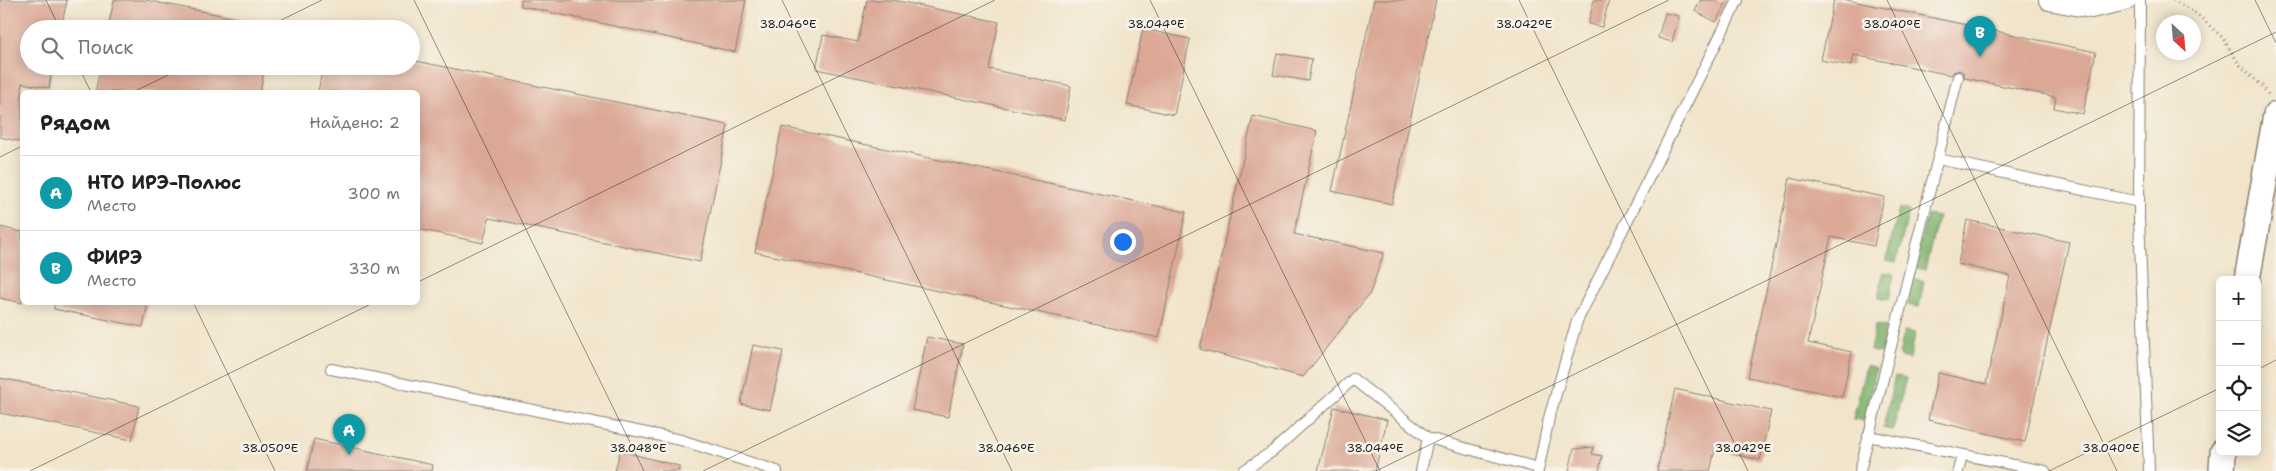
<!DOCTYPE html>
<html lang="ru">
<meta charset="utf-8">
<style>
:root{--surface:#fff;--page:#f2f2f2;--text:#222;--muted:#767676;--line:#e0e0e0;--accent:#b5179e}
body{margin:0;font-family:"Shantell Sans",sans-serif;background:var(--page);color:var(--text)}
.controls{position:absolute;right:15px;bottom:15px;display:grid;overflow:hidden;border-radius:8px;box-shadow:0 2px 12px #0003}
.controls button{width:45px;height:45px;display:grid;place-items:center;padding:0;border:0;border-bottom:1px solid var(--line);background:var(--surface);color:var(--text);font:25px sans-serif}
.compass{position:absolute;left:2156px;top:15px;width:45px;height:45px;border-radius:50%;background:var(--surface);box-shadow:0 2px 12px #0003;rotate:154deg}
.you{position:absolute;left:1122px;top:241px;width:18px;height:18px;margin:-12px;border:4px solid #fff;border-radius:50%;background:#1a73e8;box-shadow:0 0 0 8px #1a73e833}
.badge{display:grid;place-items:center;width:32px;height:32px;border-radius:50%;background:var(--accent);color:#fff;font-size:16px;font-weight:700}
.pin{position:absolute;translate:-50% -41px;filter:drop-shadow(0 1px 2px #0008)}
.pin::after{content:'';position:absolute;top:26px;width:18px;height:15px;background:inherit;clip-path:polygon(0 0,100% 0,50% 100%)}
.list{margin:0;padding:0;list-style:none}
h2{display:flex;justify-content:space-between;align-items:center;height:65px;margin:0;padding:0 20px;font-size:21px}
h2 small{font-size:16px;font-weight:400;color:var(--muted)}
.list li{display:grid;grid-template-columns:32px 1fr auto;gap:15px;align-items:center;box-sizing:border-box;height:75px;padding:0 20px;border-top:1px solid var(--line)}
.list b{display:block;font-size:19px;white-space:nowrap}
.list p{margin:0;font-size:16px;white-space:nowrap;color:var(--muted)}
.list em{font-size:16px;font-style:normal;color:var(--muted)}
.icon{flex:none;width:28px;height:28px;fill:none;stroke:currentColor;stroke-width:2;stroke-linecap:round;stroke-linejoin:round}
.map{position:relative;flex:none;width:2276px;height:471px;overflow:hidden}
.search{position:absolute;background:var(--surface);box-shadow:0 2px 12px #0003;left:20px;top:20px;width:400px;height:55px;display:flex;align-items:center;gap:12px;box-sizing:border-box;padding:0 18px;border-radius:28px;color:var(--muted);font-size:19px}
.panel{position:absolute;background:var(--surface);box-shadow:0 2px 12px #0003;left:20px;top:90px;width:400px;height:215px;border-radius:8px}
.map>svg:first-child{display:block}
.forest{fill:#81b46f;stroke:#4e6846}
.building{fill:#dba896}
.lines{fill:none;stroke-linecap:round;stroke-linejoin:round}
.service-casing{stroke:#868073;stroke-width:12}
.minor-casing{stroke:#868073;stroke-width:22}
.tertiary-casing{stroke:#868073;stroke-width:28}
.path{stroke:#868073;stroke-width:3;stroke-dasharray:1 4;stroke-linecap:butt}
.service{stroke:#fff;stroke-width:10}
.minor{stroke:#fff;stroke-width:20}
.tertiary{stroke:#fff;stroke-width:25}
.ticks{fill:none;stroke:#1c1c1c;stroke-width:1;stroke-opacity:0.45}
.ticks-label{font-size:12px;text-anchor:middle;fill:#1c1c1c;stroke:#f7f3e8;stroke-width:5;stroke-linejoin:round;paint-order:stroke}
</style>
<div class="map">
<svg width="2276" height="471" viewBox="0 0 2276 471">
<rect width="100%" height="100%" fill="#f7f3e8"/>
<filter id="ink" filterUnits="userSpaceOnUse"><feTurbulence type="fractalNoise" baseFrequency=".02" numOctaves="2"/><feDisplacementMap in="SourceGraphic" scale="10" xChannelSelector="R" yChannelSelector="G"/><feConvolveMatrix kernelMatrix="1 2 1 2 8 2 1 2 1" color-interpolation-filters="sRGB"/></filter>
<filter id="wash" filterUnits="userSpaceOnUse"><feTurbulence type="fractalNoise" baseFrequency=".0096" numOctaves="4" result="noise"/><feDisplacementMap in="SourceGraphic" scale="20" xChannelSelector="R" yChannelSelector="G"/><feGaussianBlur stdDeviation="1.12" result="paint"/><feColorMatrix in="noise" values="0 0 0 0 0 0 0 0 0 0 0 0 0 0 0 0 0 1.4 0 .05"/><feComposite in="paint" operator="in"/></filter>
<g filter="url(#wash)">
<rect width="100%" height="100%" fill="#f1e4ca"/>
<!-- forest -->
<g class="forest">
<polygon points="1899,208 1909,211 1896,263 1886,261"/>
<polygon points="1927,215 1938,217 1925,270 1914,267"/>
<polygon points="1883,272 1894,274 1889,300 1878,298"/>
<polygon points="1913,279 1924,281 1919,307 1908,305"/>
<polygon points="1875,325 1886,327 1881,353 1870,351"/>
<polygon points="1904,331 1915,333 1910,359 1899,357"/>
<polygon points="1866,366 1876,369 1864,421 1853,419"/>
<polygon points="1895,376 1906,378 1893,430 1883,428"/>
</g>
<g id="blocks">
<!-- building -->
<g class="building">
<polygon points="0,0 67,0 61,29 29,29 29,66 53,66 49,88 22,83 22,142 0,137"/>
<polygon points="114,0 145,0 256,22 255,29 108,29"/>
<polygon points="521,0 746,0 735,52 521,6"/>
<polygon points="867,0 893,0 999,22 989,69 1071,86 1065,120 816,69 823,35 858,42"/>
<polygon points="1374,0 1436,0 1392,204 1332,191"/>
<polygon points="1594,0 1609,0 1602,27 1588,24"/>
<polygon points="1701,0 1728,0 1716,22 1695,11"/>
<polygon points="1834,0 1847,0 2096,52 2083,114 2054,108 2056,97 1965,78 1963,72 1959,70 1953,72 1951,75 1854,55 1851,66 1821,60"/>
<polygon points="1665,13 1679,16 1672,42 1658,38"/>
<polygon points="1143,29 1190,39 1174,115 1127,105"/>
<polygon points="1277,53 1312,59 1308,81 1273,75"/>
<polygon points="411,60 728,125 700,262 489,218 483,243 418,229 418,92 318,92 323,66 411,66"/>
<polygon points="101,66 265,66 260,92 95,92"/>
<polygon points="1253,116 1317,131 1294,234 1384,253 1370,293 1303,377 1200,349"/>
<polygon points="782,127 1186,212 1159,338 755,252"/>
<polygon points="1790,178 1884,197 1874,246 1831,237 1808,343 1852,352 1842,397 1748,377"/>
<polygon points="1967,220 2069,242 2025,442 1928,420 1938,373 1986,384 2010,276 1958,264"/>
<polygon points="0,227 22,232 22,303 0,298"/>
<polygon points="54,302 148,302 143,327 54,309"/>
<polygon points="927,337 963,344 948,417 912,410"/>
<polygon points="753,345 783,351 770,410 741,404"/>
<polygon points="0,378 139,406 132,440 0,413"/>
<polygon points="1675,389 1771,411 1760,460 1715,450 1710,471 1657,471"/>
<polygon points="1334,407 1387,420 1375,471 1318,471"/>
<polygon points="314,439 433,465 432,471 307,471"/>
<polygon points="1594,447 1592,454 1602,456 1599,471 1569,471 1574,449"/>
<polygon points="620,451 679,466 679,471 615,471"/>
</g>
</g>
</g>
<g filter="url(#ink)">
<use href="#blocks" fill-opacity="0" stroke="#868073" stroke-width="1"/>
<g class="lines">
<!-- service casing -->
<g class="service-casing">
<g id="service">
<polyline points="2140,0 2139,217 2149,471"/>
<polyline points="1938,159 2139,202"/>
<polyline points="331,369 681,440 777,471"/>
<polyline points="1868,436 2045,471"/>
<polyline points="1243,471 1273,451 1353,379 1428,438 1538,468"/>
<polyline points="1421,471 1428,438"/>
<polyline points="1538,471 1549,418 1577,321 1738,0"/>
<polyline points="1860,471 1958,77"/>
<polyline points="1958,471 1962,455"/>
</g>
</g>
<!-- minor casing -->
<g class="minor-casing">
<polyline id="minor" points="2049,0 2091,8 2126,0"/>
</g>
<!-- tertiary casing -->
<g class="tertiary-casing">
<g id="tertiary">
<polyline points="2247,280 2276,115"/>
<polyline points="2222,471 2223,452"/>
</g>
</g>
<!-- path -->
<polyline class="path" points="2173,0 2197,14 2223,38 2239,64 2262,86 2270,97"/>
<!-- service -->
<use href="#service" class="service"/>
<!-- minor -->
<use href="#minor" class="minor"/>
<!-- tertiary -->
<use href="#tertiary" class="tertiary"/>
</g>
</g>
<!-- ticks -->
<path class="ticks" d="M46,0L60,29M414,0L644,471M782,0L1012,471M1150,0L1380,471M1519,0L1748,471M1887,0L2117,471M2255,0L2276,43M263,29L322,0M78,66L91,92M133,92L187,66M0,157L22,146M418,282L995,0M193,302L275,471M2257,370L2276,360M30,471L375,302M703,471L1669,0M1376,471L2276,32M2049,471L2220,388"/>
<g class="ticks-label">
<text x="788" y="28">38.046°E</text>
<text x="1156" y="28">38.044°E</text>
<text x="1524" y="28">38.042°E</text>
<text x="1892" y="28">38.040°E</text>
<text x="270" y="452">38.050°E</text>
<text x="638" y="452">38.048°E</text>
<text x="1006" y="452">38.046°E</text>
<text x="1375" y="452">38.044°E</text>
<text x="1743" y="452">38.042°E</text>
<text x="2111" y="452">38.040°E</text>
</g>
</svg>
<div class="controls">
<button>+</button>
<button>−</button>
<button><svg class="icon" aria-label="locate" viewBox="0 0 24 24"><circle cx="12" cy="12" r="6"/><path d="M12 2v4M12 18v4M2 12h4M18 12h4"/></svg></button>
<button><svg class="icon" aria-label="layers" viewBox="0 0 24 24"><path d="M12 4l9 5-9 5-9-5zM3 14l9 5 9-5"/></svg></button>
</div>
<svg class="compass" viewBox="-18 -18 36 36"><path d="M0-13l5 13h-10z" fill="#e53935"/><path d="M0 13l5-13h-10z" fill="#767676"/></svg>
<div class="you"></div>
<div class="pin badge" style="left:349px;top:455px;background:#0f9aa8">A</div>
<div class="pin badge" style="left:1980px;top:57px;background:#0f9aa8">B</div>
<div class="search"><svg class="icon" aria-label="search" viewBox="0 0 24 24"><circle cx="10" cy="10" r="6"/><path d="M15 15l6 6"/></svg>Поиск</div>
<section class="panel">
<h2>Рядом<small>Найдено: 2</small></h2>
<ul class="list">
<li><span class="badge" style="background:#0f9aa8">A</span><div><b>НТО ИРЭ-Полюс</b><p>Место</p></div><em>300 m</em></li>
<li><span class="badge" style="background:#0f9aa8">B</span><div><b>ФИРЭ</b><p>Место</p></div><em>330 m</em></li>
</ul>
</section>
</div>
